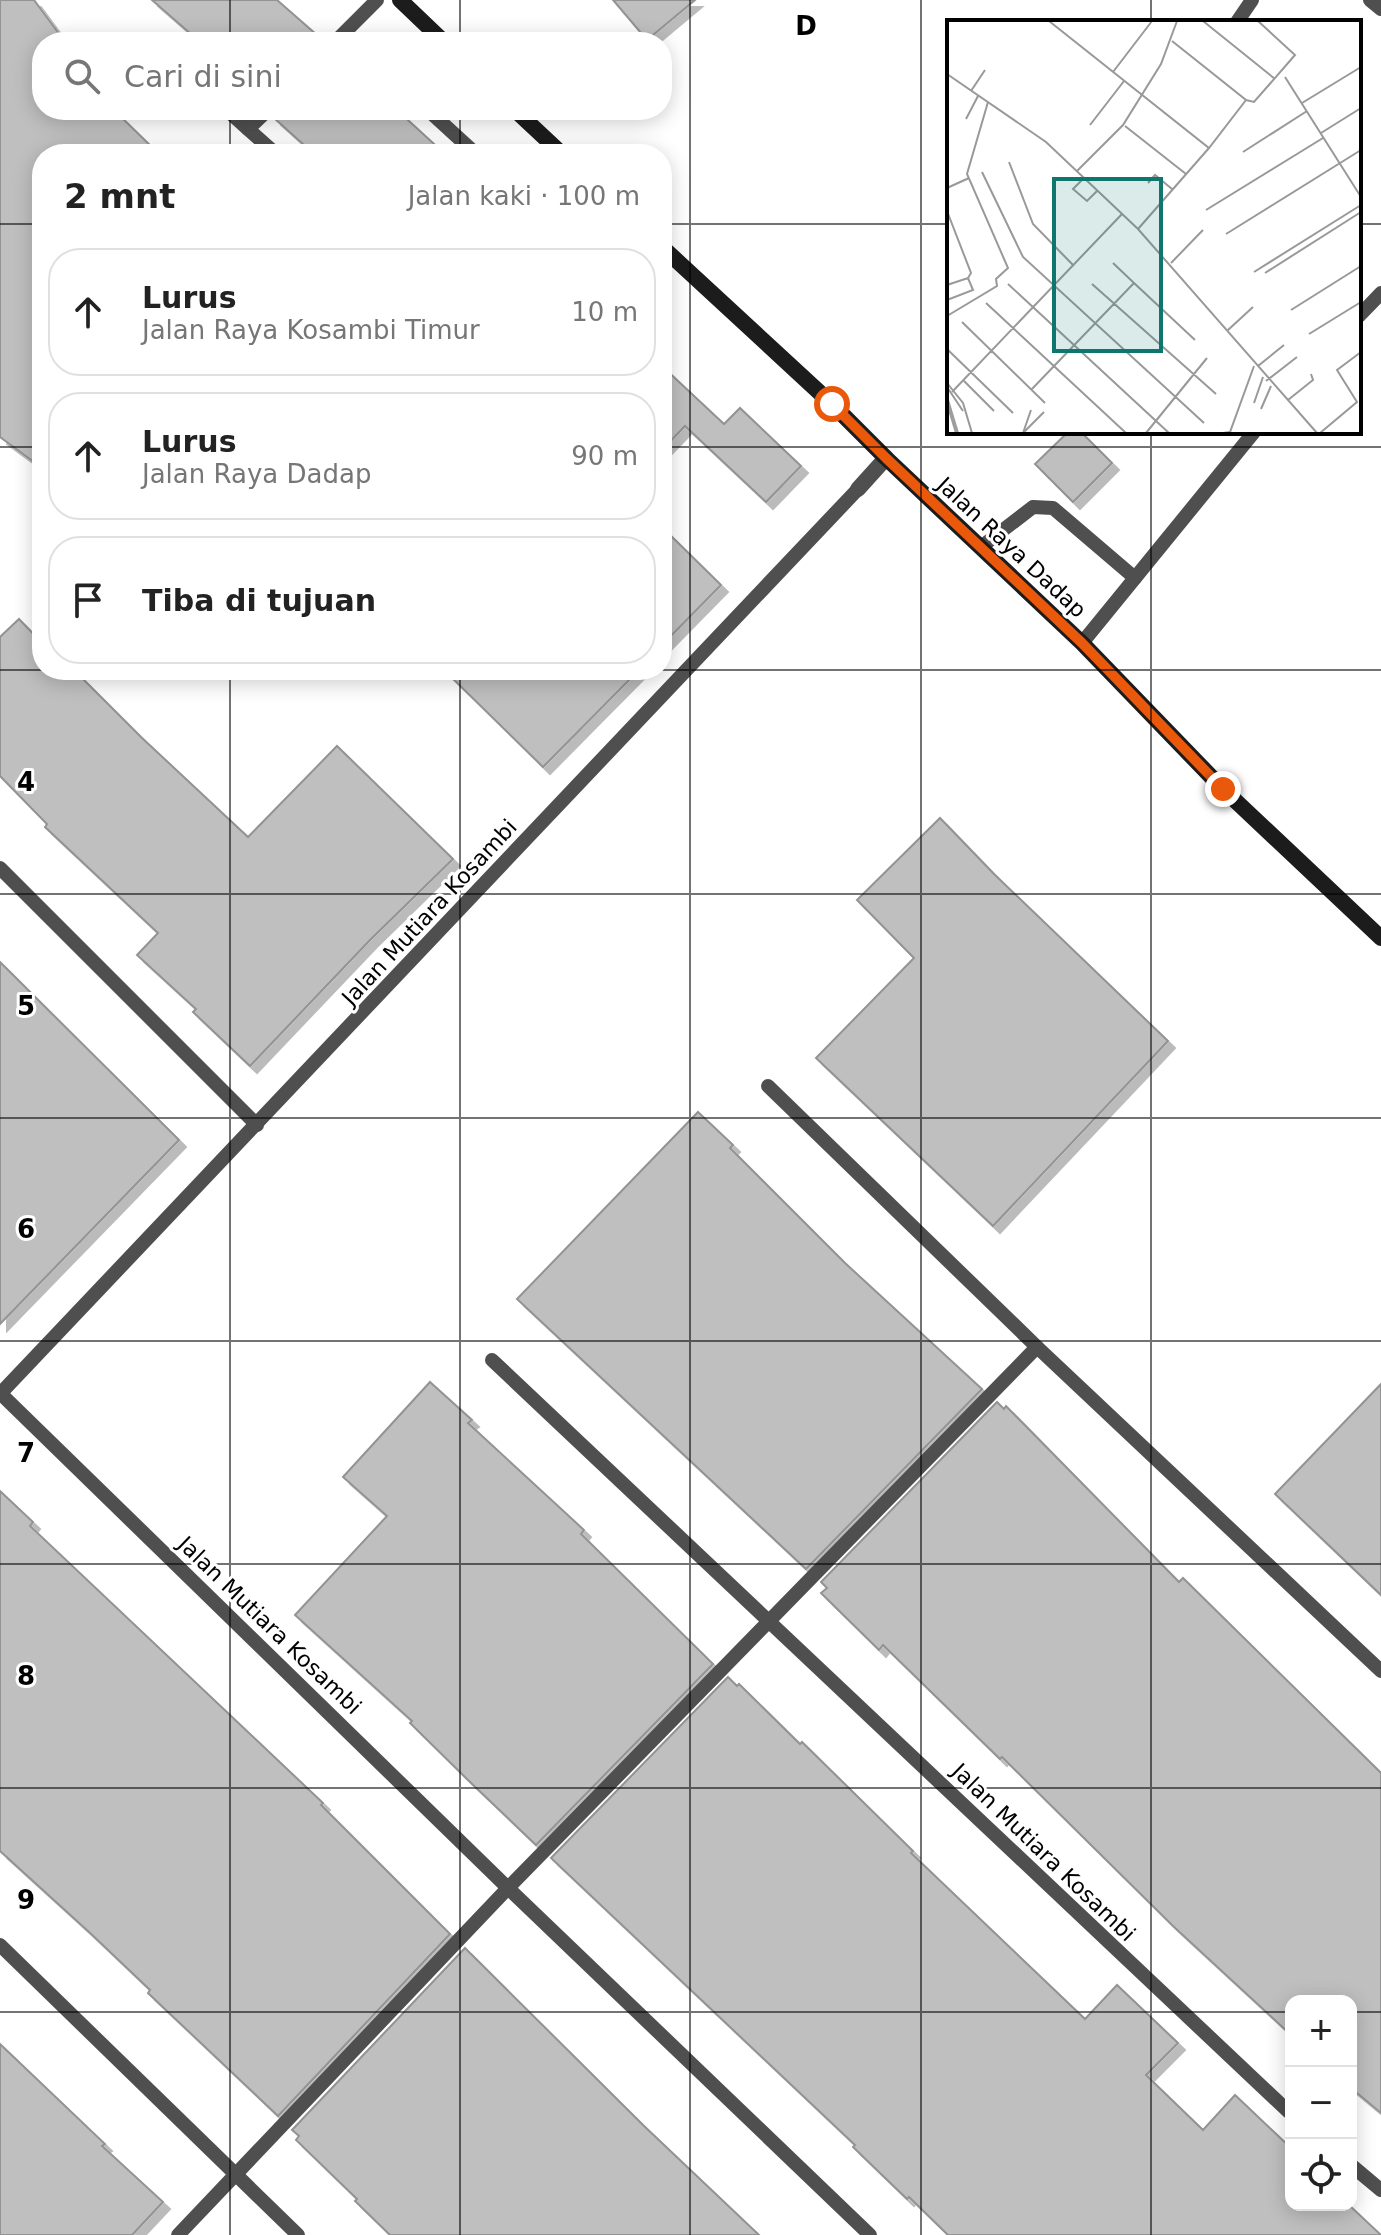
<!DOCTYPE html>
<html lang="id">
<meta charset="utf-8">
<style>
:root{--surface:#fff;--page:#f2f2f2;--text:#222;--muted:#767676;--line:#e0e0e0}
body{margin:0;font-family:"DejaVu Sans",sans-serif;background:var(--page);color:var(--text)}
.controls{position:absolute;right:24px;bottom:24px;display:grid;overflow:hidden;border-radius:16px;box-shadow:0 4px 20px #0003}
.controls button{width:72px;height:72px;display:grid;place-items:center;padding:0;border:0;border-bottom:2px solid var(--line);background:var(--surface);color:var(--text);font:40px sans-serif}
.stop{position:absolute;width:24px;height:24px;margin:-18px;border:6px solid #ea580c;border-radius:50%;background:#fff}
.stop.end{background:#ea580c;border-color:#fff;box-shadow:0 2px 8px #0008}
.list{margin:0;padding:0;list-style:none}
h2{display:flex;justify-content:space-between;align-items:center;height:104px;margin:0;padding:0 32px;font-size:34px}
h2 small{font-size:26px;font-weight:400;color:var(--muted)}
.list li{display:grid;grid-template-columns:52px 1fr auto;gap:24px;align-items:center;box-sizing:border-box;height:128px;margin:0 16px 16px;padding:0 16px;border:2px solid var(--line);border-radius:32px}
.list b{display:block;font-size:30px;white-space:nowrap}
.list p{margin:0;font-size:26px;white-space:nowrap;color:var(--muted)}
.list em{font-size:26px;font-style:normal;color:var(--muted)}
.icon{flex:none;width:44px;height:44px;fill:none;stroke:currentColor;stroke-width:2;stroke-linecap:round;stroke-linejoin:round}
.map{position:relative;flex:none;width:1381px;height:2235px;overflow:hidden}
.search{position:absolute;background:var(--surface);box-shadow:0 4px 20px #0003;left:32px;top:32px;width:640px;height:88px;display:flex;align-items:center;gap:20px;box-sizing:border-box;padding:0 28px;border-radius:32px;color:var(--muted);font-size:30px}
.panel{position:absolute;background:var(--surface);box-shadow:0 4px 20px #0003;left:32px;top:144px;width:640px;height:536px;border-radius:32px}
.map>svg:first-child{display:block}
.building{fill:#bfbfbf;stroke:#939393;stroke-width:2;filter:url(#shadow)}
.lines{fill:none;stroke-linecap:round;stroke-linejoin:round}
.lane{stroke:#4f4f4f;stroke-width:14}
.street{stroke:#4f4f4f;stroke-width:16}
.secondary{stroke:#1c1c1c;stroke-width:16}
.route{stroke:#ea580c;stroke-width:10}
.grid{fill:none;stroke:#000;stroke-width:2;stroke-opacity:0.55}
.labels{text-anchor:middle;stroke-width:6;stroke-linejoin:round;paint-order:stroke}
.street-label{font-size:22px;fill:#000;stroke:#fff}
.inset-river{fill:none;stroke:#9d9d9d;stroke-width:4}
.inset-road{fill:none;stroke:#999;stroke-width:2}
.view{fill:#0f766e;fill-opacity:0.15;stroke:#0f766e;stroke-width:4}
.inset-edge{fill:none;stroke:#000;stroke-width:4}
.grid-label{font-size:26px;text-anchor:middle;font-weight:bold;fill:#000;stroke:#fff;stroke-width:6;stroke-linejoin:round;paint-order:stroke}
</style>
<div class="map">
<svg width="1381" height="2235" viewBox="0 0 1381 2235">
<defs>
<filter id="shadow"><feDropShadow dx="7" dy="7" stdDeviation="0" flood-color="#0004"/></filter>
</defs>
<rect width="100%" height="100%" fill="#fff"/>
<!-- building -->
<g class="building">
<polygon points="0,0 34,0 65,42 42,42 42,110 114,110 159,154 42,154 42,468 0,437"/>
<polygon points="152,0 277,0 325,42 200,42"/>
<polygon points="613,0 695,0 647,40"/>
<polygon points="278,110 397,110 445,154 314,154 274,118"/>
<polygon points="662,366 724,424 740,408 801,466 766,502 685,426 662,450"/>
<polygon points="1068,432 1081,432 1112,463 1073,502 1035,464"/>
<polygon points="662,527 721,585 662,645"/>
<polygon points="19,619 42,643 42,670 74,670 141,737 248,837 337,746 453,859 370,940 250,1066 193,1012 196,1009 137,955 158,933 45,827 47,824 0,776 0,637"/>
<polygon points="444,670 639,670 543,767"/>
<polygon points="940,818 994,874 1168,1041 993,1226 816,1058 914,958 857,900"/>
<polygon points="0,962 179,1140 0,1324"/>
<polygon points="698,1112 733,1145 730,1148 845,1263 982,1389 806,1569 517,1299"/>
<polygon points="430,1382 472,1420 468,1423 584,1530 581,1534 713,1664 536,1845 469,1781 410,1723 412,1721 295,1615 387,1516 343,1477"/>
<polygon points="1381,1384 1381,1595 1275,1494"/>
<polygon points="997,1402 1004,1409 1006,1406 1179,1582 1183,1578 1381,1773 1381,2113 1351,2088 1351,2001 1291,2001 1291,2035 1173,1926 1002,1757 1000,1759 883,1645 879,1650 821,1593 827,1588 821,1582"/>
<polygon points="0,1491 33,1522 30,1526 323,1803 321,1805 450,1934 278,2116 148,1993 150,1990 89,1932 0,1851"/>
<polygon points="728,1677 737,1686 739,1684 800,1744 802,1742 913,1851 911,1853 1085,2019 1117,1985 1178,2043 1146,2075 1203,2130 1235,2095 1291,2148 1291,2205 1349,2205 1381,2235 948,2235 909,2197 907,2199 853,2147 855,2145 551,1858"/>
<polygon points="465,1948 643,2125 759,2235 390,2235 355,2201 357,2199 296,2140 299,2136 292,2130"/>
<polygon points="0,2044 105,2144 102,2146 163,2202 132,2235 0,2235"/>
</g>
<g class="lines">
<!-- lane -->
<g class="lane">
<polyline points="1370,0 1381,9"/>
<polyline points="1237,22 1252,0"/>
<polyline points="335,42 377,0"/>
<polyline points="227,110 248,129"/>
<polyline points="268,110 248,129 276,154"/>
<polyline points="428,110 476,154"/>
<polyline points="1359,316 1381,293"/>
<polyline points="981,547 1033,507 1053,508 1135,578"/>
<polyline points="1082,643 1254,432"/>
<polyline points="0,868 257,1125"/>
<polyline points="1037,1347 1381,1671"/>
<polyline points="492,1360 1291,2114"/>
<polyline points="0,1393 508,1888 870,2235"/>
<polyline points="0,1394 858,489"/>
<polyline points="0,1945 298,2235"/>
<polyline points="1351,2165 1381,2190"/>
<polyline points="178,2235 508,1888 1037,1347 768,1086"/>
</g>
<!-- street -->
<polyline class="street" points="858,489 886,458"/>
<!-- secondary -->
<g class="secondary">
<polyline points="400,0 444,42"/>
<polyline points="515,110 562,154"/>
<polyline points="662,247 832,404 886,458 1082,643 1223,789 1381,938"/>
</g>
</g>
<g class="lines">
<!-- route -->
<polyline class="route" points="832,404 886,458 1082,643 1223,789"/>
</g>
<!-- grid -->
<path class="grid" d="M230,0V42M460,0V42M690,0V2235M921,0V2235M1151,0V22M230,110V154M460,110V154M0,224H42M662,224H949M1359,224H1381M1151,432V2235M0,447H42M662,447H1381M0,670H1381M230,670V2235M460,670V2235M0,894H1381M0,1118H1381M0,1341H1381M0,1564H1381M0,1788H1381M0,2012H1291M1351,2012H1381"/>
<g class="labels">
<!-- street labels -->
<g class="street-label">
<text transform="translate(1012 547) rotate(43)" y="8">Jalan Raya Dadap</text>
<text transform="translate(429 912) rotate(-47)" y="8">Jalan Mutiara Kosambi</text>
<text transform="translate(270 1625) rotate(44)" y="8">Jalan Mutiara Kosambi</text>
<text transform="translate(1044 1852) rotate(44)" y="8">Jalan Mutiara Kosambi</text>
</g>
</g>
<!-- overview -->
<g transform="translate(947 20)">
<rect width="414" height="414" fill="#fff"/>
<path class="inset-river" d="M0,380L10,413"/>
<path class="inset-road" d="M102,1L262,128L299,80L225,21M256,1L328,59M166,52L205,1M0,54L99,122L191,209L370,413M338,57L414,177M24,71L38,50M299,80L307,82L348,35L311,1M355,83L414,47M19,99L31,76M143,105L177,61M178,106L239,154M374,113L414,88M296,132L360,91M62,142L86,204L127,246M130,151L176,105L214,44L230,1M35,152L76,237L257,403M137,158L126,169L140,181L150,171M201,163L208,155L225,169M0,168L22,158M259,190L376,118M0,191L24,253L21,258M191,209L262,128M279,214L414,130M224,243L256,210M307,252L414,185M318,253L414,192M187,263L248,320M61,264L222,413M145,264L269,374M0,265L21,258L26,270L0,280M39,283L179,413M344,290L414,246M0,296L50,266L49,259L61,248L20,154L41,82M15,302L98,383M281,310L306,287M362,314L414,282M0,329L66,393M311,346L337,325M17,361L47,391M319,361L350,337M0,363L16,383L25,413M0,367L16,391M84,370L187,263L166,243M5,372L175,194M341,380L366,360L364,354M307,383L316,357M314,389L324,366M76,413L97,392M76,413L84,390M199,413L260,338M276,413L283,412L307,346M373,413L410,382L390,350L414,332"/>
<path class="view" d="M107,159H214V331H107Z"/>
<rect width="414" height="414" class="inset-edge"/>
</g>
<g class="grid-label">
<text x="806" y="35">D</text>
<text x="26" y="791">4</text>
<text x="26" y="1015">5</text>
<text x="26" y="1238">6</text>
<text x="26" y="1462">7</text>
<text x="26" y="1685">8</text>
<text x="26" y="1909">9</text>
</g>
</svg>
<div class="controls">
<button>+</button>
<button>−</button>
<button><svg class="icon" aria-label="locate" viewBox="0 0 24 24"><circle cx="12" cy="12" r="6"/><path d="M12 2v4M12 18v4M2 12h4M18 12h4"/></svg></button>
</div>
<div class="stop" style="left:832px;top:404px"></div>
<div class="stop end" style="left:1223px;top:789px"></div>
<div class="search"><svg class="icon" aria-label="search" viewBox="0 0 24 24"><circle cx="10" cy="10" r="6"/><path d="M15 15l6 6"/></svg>Cari di sini</div>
<section class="panel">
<h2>2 mnt<small>Jalan kaki · 100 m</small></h2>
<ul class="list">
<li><svg class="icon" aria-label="ahead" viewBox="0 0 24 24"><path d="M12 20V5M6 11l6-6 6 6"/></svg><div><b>Lurus</b><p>Jalan Raya Kosambi Timur</p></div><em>10 m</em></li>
<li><svg class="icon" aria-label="ahead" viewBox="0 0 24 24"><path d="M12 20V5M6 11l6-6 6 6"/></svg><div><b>Lurus</b><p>Jalan Raya Dadap</p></div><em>90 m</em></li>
<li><svg class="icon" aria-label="arrive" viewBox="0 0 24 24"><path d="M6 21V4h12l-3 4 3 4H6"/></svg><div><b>Tiba di tujuan</b></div></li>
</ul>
</section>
</div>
